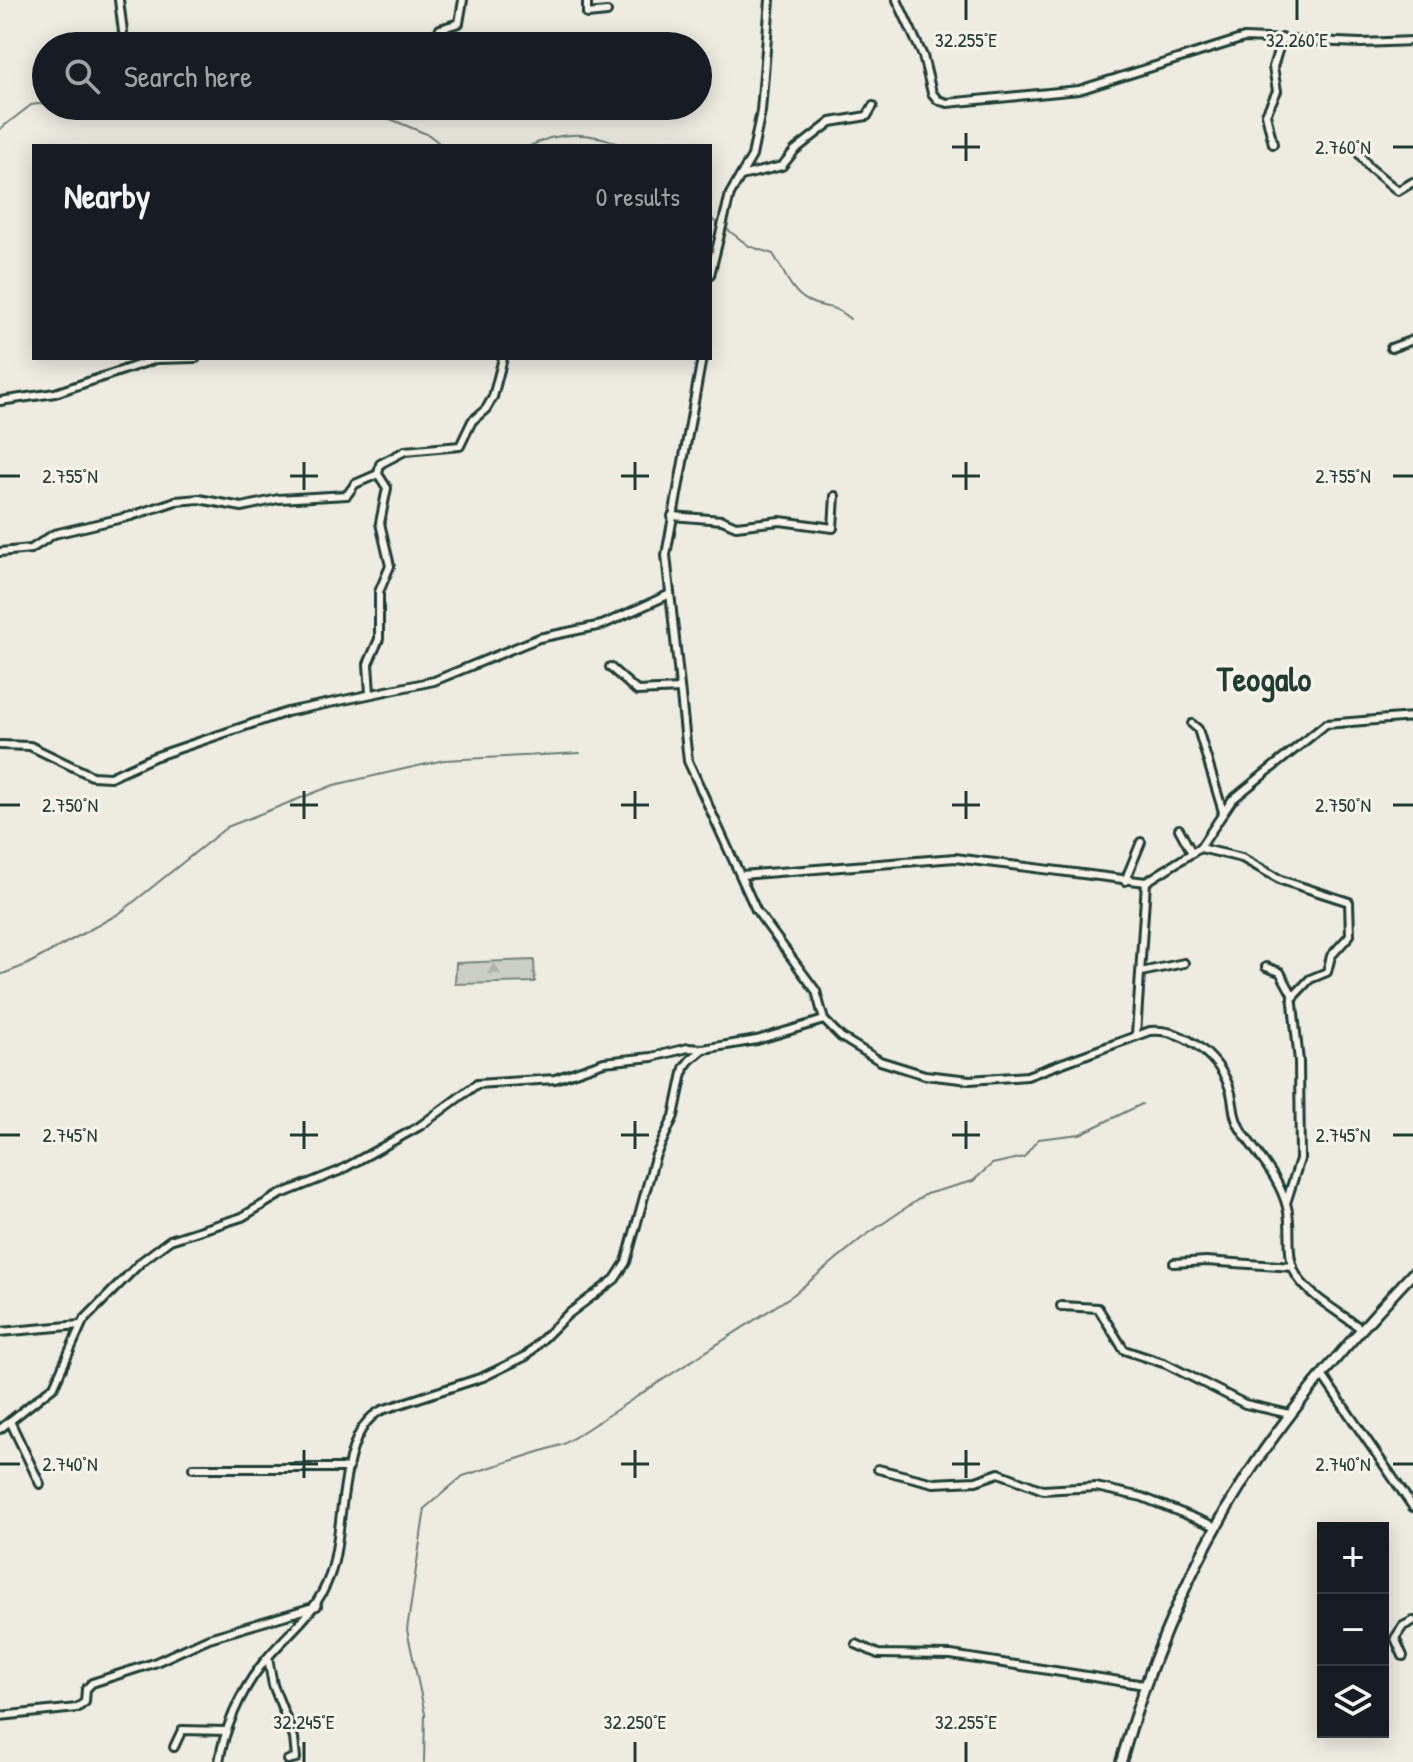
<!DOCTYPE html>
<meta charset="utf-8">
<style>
:root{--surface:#171b24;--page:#242831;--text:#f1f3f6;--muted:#9ea1a6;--line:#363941}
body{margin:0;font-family:"Patrick Hand",sans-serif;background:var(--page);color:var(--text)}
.controls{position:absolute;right:24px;bottom:24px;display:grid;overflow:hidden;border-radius:0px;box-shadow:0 4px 20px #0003}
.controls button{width:72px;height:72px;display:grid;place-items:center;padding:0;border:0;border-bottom:2px solid var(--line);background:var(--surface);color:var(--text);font:40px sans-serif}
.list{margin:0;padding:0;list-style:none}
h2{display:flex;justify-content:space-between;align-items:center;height:104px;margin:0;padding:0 32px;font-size:34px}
h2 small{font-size:26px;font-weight:400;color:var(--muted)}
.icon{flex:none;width:44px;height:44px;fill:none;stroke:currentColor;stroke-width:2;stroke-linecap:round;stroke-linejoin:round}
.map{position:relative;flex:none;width:1413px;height:1762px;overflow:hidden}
.search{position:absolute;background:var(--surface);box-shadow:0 4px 20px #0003;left:32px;top:32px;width:680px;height:88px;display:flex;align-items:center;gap:20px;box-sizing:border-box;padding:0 28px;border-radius:44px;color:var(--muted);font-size:30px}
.panel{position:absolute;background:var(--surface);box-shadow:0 4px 20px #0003;left:32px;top:144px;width:680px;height:216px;border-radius:0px}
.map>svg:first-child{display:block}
.forest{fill:url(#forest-firs);stroke:#76867c;stroke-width:2}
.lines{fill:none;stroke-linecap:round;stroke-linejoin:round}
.stream{stroke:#6c7e74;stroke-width:2}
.minor-casing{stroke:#1f3d34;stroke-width:12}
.major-casing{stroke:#1f3d34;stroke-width:14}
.minor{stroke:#f7f3e8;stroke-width:6}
.major{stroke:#f7f3e8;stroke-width:8}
.ticks{fill:none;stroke:#1f3d34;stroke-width:3}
.labels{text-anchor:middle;stroke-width:6;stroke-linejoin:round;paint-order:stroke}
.quarter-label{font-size:34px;font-weight:bold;fill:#1f3d34;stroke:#f7f3e8}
.ticks-label{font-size:20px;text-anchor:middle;fill:#1f3d34;stroke:#f7f3e8;stroke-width:6;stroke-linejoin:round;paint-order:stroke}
</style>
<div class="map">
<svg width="1413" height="1762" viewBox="0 0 1413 1762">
<defs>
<pattern id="forest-firs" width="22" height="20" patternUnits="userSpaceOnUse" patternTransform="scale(2)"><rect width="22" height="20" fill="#cccfc4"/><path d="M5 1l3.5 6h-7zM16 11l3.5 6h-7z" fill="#afb3a9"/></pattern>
</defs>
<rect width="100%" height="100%" fill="#eeece1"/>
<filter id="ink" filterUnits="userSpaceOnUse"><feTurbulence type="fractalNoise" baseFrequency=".0125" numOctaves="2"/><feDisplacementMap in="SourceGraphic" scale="16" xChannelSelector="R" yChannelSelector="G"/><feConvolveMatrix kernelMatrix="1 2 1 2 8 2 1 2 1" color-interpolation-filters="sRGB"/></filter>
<g filter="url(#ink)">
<!-- forest -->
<polygon class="forest" points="534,960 535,982 455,984 456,963"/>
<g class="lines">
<!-- stream -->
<g class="stream">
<polyline points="359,106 429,135 443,146"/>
<polyline points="0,129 31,105 46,103"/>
<path d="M530,146C559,131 593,131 623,146"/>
<polyline points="710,217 719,226"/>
<path d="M724,227L749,246L773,254C784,270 790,292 808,301C827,311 828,301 850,319"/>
<polyline points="0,975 26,965 120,913 227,827 334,785 444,760 580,753"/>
<polyline points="424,1762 425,1714 407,1630 425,1508 463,1476 564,1444 793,1295 862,1238 926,1194 973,1181 992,1164 1024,1157 1038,1139 1080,1134 1142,1104"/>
</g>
<!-- minor casing -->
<g class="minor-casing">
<g id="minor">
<polyline points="119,0 123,32"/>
<polyline points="587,0 587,14 607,12"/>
<polyline points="897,0 923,56 932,93 938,100 947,103 1079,90 1244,38 1361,43 1413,41"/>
<polyline points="428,46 440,29 459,23 463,0"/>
<polyline points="1351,143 1369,167 1398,191 1413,182"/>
<polyline points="1273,144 1266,114 1277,91 1273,67 1282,38"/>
<polyline points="741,176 782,166 795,150 831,122 867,116 873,106"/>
<polyline points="710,275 730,194 752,156 761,111 770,0"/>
<polyline points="1391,348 1413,340"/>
<path d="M702,358L666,555L688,761L756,910L816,991L824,1020L841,1037L880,1061L925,1075L970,1080L1027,1076L1150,1031C1185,1028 1222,1059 1231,1093C1234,1106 1233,1117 1240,1128C1256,1154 1279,1176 1287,1207C1293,1230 1284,1256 1298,1278C1312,1298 1341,1313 1360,1328"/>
<polyline points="0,401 55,393 156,359 196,358"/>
<polyline points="672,516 722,520 736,526 780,521 833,528 835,496"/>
<polyline points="0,552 31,549 54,534 131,516 176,501 199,499 242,507 278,499 347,495 355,484 378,474"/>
<polyline points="610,667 637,691 680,689"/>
<polyline points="370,693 368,664 379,639 379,592 390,566 380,523 387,488 378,474 380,464 405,451 460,446 472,421 486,409 493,397 503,358"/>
<polyline points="1192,724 1198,729 1223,812"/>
<polyline points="0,745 30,746 92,776 110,777 154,757 287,712 434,681 539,638 602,625 668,595"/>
<polyline points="1179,829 1192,853"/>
<polyline points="1200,848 1242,858 1281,880 1349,902 1350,935 1331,956 1327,972 1310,979 1292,998"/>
<polyline points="741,875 955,858 1146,882 1200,848 1232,800 1326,724 1413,717"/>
<polyline points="1125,881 1141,842"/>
<polyline points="1266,967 1280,972 1292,994 1299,1062 1300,1159 1286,1203"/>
<polyline points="1141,972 1184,963"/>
<polyline points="1136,1035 1146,882"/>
<polyline points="1174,1263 1206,1261 1293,1267"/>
<polyline points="1061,1306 1098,1308 1124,1350 1166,1364 1245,1404 1290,1414"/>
<polyline points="0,1332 80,1325"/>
<polyline points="1322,1375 1413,1507"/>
<polyline points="10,1421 40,1484"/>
<polyline points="0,1429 54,1386 83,1321 142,1261 170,1240 242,1217 279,1195 339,1171 420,1126 477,1084 555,1079 604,1062 652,1057 688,1048 703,1049"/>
<polyline points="193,1468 349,1468"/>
<polyline points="878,1469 934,1483 976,1481 999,1473 1043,1490 1096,1487 1142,1497 1217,1527"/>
<polyline points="856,1644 878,1654 951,1655 1145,1685"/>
<polyline points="1403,1656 1395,1638 1403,1626 1413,1621"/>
<polyline points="268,1658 273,1685 294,1738 296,1758 288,1760"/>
<polyline points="0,1716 77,1708 85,1702 86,1689 92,1683 154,1663 209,1638 317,1606"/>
<polyline points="174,1747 182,1730 226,1731"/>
<path d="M219,1762C224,1730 240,1693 260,1667C286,1632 314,1619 330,1575C346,1533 336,1431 382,1410L483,1377L526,1356L567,1315L615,1279L626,1262L655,1157L674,1116L684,1068L690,1060L703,1049L757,1040L824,1020"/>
</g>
</g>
<!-- major casing -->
<g class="major-casing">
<path id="major" d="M1121,1762C1156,1638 1211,1517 1290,1415C1328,1365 1370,1319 1413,1273"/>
</g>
<!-- minor -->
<use href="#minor" class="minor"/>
<!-- major -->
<use href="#major" class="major"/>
</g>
</g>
<!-- ticks -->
<path class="ticks" d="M966,0V20M1297,0V20M966,133V161M952,147H980M1393,147H1413M304,462V490M635,462V490M966,462V490M0,476H20M290,476H318M621,476H649M952,476H980M1393,476H1413M304,791V819M635,791V819M966,791V819M0,805H20M290,805H318M621,805H649M952,805H980M1393,805H1413M304,1121V1149M635,1121V1149M966,1121V1149M0,1135H20M290,1135H318M621,1135H649M952,1135H980M1393,1135H1413M304,1450V1478M635,1450V1478M966,1450V1478M0,1464H20M290,1464H318M621,1464H649M952,1464H980M1393,1464H1413M304,1742V1762M635,1742V1762M966,1742V1762"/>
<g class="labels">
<!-- quarter labels -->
<g class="quarter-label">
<text x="1264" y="691">Teogalo</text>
</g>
</g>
<g class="ticks-label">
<text x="966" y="47">32.255°E</text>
<text x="1297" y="47">32.260°E</text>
<text x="1343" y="154">2.760°N</text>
<text x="70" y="483">2.755°N</text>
<text x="1343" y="483">2.755°N</text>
<text x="70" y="812">2.750°N</text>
<text x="1343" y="812">2.750°N</text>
<text x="70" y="1142">2.745°N</text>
<text x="1343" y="1142">2.745°N</text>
<text x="70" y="1471">2.740°N</text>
<text x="1343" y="1471">2.740°N</text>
<text x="304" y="1729">32.245°E</text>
<text x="635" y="1729">32.250°E</text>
<text x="966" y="1729">32.255°E</text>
</g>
</svg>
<div class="controls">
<button>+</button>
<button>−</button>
<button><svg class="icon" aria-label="layers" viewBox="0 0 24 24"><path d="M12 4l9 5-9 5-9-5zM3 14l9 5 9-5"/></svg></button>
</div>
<div class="search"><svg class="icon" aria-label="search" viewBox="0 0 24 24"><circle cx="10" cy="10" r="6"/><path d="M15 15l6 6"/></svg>Search here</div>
<section class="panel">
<h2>Nearby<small>0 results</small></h2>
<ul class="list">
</ul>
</section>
</div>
